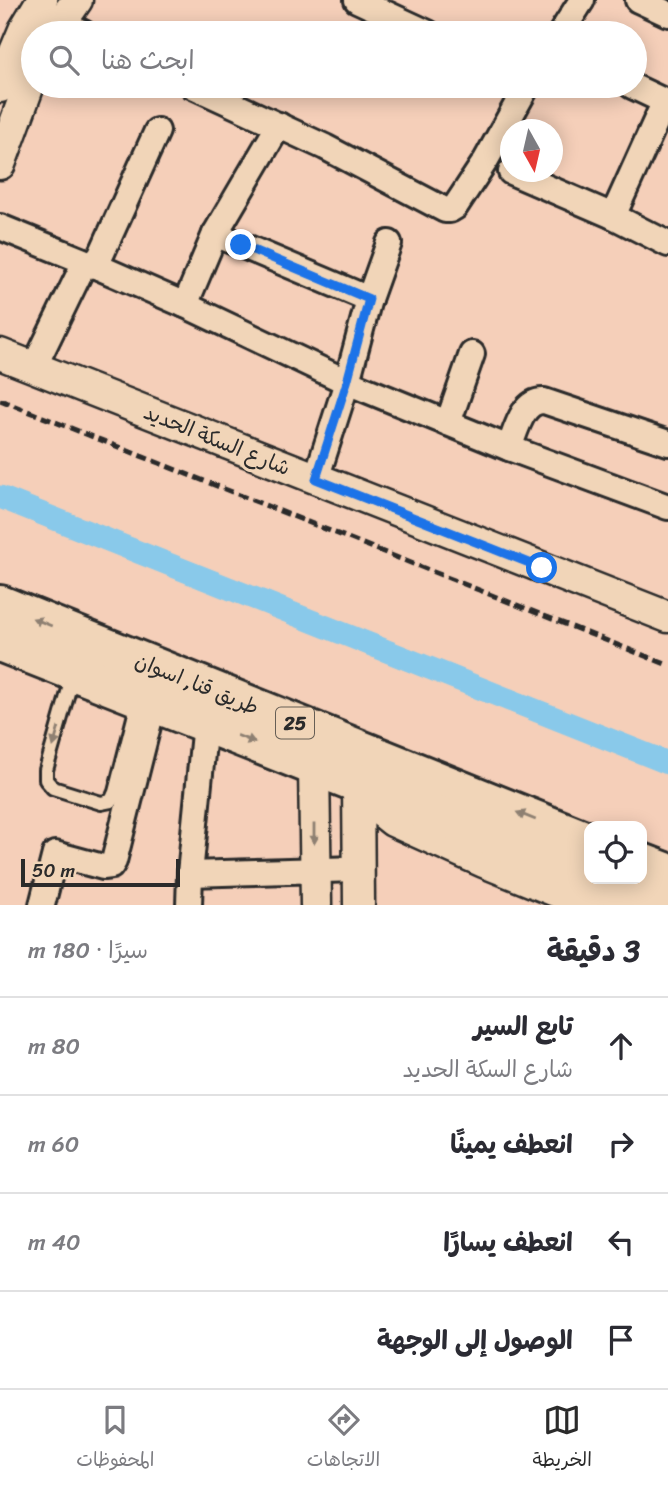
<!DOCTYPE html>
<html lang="ar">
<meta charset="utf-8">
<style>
:root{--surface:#fff;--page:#f2f2f3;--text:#2b2b33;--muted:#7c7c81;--line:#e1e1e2;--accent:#2b2b2b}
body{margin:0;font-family:Sriracha,"Playpen Sans Arabic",sans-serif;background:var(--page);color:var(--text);direction:rtl}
.controls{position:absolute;right:21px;bottom:21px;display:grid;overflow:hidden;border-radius:14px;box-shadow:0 4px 18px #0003}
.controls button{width:63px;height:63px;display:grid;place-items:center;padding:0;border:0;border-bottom:2px solid var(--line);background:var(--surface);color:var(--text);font:35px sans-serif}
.compass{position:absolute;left:500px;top:119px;width:63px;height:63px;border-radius:50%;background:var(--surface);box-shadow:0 4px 18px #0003;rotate:172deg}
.scale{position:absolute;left:21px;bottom:18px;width:159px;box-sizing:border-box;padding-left:7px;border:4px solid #2b2b2b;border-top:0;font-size:19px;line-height:24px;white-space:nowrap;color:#2b2b2b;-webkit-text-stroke:5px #f1d5b8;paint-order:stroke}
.stop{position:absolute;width:21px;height:21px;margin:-16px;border:5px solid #1a73e8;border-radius:50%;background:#fff}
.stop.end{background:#1a73e8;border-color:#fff;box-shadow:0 2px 7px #0008}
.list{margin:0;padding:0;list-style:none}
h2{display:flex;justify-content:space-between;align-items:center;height:91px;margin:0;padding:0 28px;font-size:30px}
h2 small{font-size:23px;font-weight:400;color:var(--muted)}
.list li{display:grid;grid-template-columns:46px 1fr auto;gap:21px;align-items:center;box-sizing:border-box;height:98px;padding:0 28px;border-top:2px solid var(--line)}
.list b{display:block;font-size:26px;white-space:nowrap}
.list p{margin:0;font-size:23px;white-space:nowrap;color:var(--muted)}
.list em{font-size:23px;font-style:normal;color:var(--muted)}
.icon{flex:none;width:38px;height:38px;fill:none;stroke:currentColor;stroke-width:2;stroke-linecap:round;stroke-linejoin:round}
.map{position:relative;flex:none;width:668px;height:905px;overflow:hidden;direction:ltr}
.search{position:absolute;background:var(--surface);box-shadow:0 4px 18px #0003;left:21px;right:21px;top:21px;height:77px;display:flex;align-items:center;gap:18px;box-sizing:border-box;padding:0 24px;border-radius:38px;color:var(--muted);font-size:26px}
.sheet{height:483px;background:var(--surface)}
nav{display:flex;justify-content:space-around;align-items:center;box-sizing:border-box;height:98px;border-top:2px solid var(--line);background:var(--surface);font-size:19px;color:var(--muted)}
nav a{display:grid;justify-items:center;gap:4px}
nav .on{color:var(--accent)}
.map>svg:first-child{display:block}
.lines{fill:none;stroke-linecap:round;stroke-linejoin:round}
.canal{stroke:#89c9ea;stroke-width:23}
.service-casing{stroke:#2b2b2b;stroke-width:18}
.minor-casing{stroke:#2b2b2b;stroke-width:30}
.tertiary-casing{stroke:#2b2b2b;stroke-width:35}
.trunk-casing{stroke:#2b2b2b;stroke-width:44}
.service{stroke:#f1d5b8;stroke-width:12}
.minor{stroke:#f1d5b8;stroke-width:24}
.tertiary{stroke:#f1d5b8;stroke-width:30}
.trunk{stroke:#f1d5b8;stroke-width:38}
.rail{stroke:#2b2b2b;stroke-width:5;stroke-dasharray:10 5;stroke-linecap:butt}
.oneway{fill:#8e8072}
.route{stroke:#1a73e8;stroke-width:9}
.labels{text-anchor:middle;stroke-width:6;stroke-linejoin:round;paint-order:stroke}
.shield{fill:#f1d5b8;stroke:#665e55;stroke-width:2}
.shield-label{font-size:19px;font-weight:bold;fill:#2b2b2b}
.street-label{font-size:21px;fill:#2b2b2b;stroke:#f1d5b8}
</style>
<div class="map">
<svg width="668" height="905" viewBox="0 0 668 905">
<rect width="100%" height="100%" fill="#f5cfb9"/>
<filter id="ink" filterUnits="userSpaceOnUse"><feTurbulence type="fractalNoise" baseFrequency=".0143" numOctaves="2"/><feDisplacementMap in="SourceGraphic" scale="14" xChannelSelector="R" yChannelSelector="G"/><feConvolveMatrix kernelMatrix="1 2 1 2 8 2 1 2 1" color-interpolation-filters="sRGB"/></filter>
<g filter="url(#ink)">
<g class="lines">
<!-- canal -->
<polyline class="canal" points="0,497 668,763"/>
<!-- service casing -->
<g class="service-casing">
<polyline id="service" points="73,675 46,770 46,780 53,788 101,803 111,801 115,792 138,702"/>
</g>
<!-- minor casing -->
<g class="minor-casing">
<g id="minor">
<polyline points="357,0 428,33"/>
<polyline points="638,0 668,14"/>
<polyline points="61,22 83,33"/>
<polyline points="561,33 582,0"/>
<polyline points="193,86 325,147 445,210 450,210 455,207 486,160 527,86"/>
<polyline points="632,86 668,103"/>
<polyline points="511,172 613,216 668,244"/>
<polyline points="613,216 665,101"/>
<polyline points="0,227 96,266 185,305 347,382 509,448 668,507"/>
<polyline points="215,234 369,299 389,243"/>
<polyline points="96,266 157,131"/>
<polyline points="185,305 215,234 279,125"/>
<polyline points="34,367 85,262"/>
<polyline points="448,423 472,354"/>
<path d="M509,448C516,431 522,400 544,401L668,443"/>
<polyline points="316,479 347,382 369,299"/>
<polyline points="190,874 358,869"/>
<polyline points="42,905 55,854 103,867 111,866 114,861 157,690"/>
<polyline points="189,905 190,874 205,723"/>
</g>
</g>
<!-- tertiary casing -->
<g class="tertiary-casing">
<g id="tertiary">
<polyline points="54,33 77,0"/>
<polyline points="0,87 24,30 42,0"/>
<polyline points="0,164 33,74"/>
<polyline points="0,354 668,617"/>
<polyline points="314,766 316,905"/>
<polyline points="358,783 373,805 393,821 484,862 590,905"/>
<polyline points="358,783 359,905"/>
</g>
</g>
<!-- trunk casing -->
<g class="trunk-casing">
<g id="trunk">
<polyline points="0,605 589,842"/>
<polyline points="0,642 358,783 589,877"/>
<polyline points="642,863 668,873"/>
<polyline points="594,879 659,905"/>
</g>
</g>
<!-- service -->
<use href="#service" class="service"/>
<!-- minor -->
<use href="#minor" class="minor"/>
<!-- tertiary -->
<use href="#tertiary" class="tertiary"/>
<!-- trunk -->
<use href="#trunk" class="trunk"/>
<!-- rail -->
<polyline class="rail" points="0,400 668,665"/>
</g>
<!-- one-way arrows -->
<defs><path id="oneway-solid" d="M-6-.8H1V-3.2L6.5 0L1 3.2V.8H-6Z" transform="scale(1.75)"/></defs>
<g class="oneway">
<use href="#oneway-solid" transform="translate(42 622) rotate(-158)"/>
<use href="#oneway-solid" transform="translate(56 737) rotate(106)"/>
<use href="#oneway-solid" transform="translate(246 739) rotate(22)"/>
<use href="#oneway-solid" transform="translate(526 816) rotate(-158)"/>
<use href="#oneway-solid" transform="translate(314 834) rotate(90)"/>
</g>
</g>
<g class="lines" filter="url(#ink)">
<!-- route -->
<polyline class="route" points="241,245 369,299 347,382 316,479 542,568"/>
</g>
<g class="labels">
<!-- shield labels -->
<rect class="shield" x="276" y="707.5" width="38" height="31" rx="5"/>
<g class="shield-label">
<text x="295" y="730">25</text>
</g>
<!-- street labels -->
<g class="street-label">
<text transform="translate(217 440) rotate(22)" y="7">شارع السكة الحديد</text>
<text transform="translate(197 684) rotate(22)" y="7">طريق قنا, اسوان</text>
</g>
</g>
</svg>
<div class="controls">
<button><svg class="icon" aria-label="locate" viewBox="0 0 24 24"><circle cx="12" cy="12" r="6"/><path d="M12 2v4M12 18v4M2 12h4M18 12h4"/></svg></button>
</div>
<svg class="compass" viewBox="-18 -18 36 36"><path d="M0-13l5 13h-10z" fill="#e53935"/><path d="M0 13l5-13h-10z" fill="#7c7c81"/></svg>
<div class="scale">50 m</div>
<div class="stop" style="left:542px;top:568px"></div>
<div class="stop end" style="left:241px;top:245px"></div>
<div class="search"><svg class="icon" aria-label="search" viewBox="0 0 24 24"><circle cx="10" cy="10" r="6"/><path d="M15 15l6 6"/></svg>ابحث هنا</div>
</div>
<section class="sheet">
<h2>3 دقيقة<small>سيرًا · 180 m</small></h2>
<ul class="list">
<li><svg class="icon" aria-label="ahead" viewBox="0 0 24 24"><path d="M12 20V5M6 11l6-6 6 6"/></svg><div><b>تابع السير</b><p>شارع السكة الحديد</p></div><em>80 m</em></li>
<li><svg class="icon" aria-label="right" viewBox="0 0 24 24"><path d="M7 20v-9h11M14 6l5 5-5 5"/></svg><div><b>انعطف يمينًا</b></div><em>60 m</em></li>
<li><svg class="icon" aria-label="left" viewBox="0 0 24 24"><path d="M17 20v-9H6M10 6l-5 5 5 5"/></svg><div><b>انعطف يسارًا</b></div><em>40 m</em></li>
<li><svg class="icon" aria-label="arrive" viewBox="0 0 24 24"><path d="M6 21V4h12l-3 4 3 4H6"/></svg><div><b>الوصول إلى الوجهة</b></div></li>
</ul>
</section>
<nav>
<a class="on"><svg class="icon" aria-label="map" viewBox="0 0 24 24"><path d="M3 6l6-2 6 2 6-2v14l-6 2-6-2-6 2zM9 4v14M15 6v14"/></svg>الخريطة</a>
<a><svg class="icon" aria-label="directions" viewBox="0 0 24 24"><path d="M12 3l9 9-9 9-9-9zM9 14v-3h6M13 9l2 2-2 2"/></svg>الاتجاهات</a>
<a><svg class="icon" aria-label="saved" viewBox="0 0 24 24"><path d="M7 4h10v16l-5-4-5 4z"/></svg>المحفوظات</a>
</nav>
